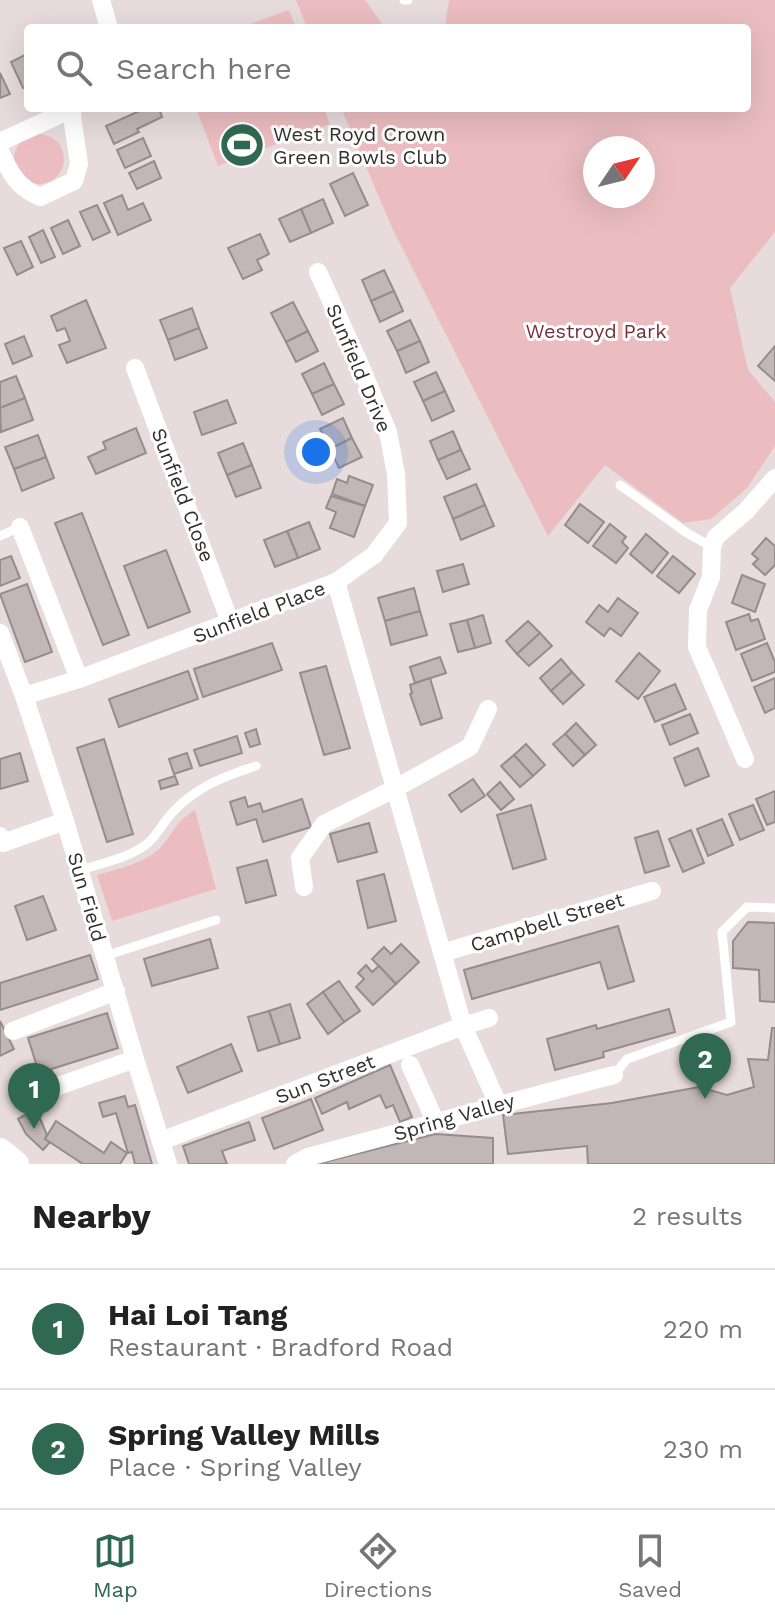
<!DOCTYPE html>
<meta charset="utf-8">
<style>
:root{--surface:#fff;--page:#f6f6f6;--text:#222;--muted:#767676;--line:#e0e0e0;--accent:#306951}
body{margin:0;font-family:"Work Sans",sans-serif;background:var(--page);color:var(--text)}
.compass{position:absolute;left:583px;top:136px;width:72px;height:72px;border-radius:50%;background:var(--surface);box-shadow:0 8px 32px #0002;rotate:55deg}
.you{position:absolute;left:316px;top:452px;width:28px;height:28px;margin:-20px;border:6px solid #fff;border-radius:50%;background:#1a73e8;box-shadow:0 0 0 12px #1a73e833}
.badge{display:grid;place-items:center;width:52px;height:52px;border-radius:50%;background:var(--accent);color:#fff;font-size:26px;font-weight:700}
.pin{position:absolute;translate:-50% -66px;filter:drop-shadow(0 2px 4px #0008)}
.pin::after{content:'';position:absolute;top:42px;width:28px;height:24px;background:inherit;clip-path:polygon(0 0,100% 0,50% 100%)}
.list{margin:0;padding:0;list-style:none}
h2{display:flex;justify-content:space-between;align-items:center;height:104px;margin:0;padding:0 32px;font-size:34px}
h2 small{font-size:26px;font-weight:400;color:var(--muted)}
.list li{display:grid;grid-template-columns:52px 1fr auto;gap:24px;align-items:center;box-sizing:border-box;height:120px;padding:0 32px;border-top:2px solid var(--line)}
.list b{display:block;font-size:30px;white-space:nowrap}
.list p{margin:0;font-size:26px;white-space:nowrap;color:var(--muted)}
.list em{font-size:26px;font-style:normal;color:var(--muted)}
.icon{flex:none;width:44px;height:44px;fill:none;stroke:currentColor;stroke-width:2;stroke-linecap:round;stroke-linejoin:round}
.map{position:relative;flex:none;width:775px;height:1164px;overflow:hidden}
.search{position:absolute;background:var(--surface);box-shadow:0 8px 32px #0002;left:24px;right:24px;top:24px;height:88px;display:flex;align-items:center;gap:20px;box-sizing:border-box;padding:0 28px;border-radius:8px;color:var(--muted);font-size:30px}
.sheet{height:344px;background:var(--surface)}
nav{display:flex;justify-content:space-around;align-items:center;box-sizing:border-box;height:112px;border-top:2px solid var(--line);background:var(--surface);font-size:22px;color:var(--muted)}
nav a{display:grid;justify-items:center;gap:4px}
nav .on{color:var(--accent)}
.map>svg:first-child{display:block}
.green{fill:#ebbdc1;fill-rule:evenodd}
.building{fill:#c2b7b8;stroke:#968c8c;stroke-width:2}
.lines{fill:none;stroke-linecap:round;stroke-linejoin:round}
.lane{stroke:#fff;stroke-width:9}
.street{stroke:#fff;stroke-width:18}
.secondary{stroke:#fff;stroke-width:26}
.labels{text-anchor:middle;stroke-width:6;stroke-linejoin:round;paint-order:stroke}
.poi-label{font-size:20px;fill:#322e2e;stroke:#fff;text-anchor:start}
.park-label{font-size:20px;fill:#762f3a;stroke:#fff}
.street-label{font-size:20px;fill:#322e2e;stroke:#fff}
</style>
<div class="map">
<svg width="775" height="1164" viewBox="0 0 775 1164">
<rect width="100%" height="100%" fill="#e7dbdc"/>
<!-- green -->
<g class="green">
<polygon points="296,0 365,0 385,28 307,28"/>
<path d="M449,0H775V232L730,288L748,370L775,402V446L747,488L711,519L683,523L605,465L548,536L393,230L341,108H747V28H438L445,26ZM595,148H643V196H595Z"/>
<polygon points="289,10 296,28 239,28"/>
<polygon points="196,108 324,108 330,124 218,166"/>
<circle cx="39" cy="159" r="25"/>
<path d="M195,810L216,889L112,921L97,875C118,869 146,863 161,847C175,831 175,822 195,810Z"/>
</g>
<!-- building -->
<g class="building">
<polygon points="27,54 28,86 23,88 11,62"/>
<polygon points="0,73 10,94 0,98"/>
<polygon points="146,108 159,108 162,117 137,129 139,132 114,144 106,126"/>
<polygon points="143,138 151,156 125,168 117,150"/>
<polygon points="154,161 161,178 137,189 129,173"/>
<polygon points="353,173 368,205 345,216 330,184"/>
<polygon points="122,195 128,210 143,203 151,220 118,235 104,203"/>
<polygon points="323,199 333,223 311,233 301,209"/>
<polygon points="97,205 110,232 93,240 80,212"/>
<polygon points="301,209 311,233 290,242 279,219"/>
<polygon points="68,220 80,246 63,254 51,228"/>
<polygon points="43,230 55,257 41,263 29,237"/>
<polygon points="260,234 269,254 257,260 262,270 243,279 228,248"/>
<polygon points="21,241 33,267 17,275 4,248"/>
<polygon points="384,270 394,291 371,301 362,280"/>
<polygon points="394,291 403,311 380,322 371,301"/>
<polygon points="86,300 106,348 67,363 59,345 70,341 65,328 57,331 51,316"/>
<polygon points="293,302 308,331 286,342 271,313"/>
<polygon points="192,308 199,328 168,340 160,320"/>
<polygon points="410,320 420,341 397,351 387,331"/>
<polygon points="199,328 207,348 175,360 168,340"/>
<polygon points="308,331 318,351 296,362 286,342"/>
<polygon points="24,336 32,356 13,364 5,344"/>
<polygon points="420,341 429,362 406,373 397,351"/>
<polygon points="775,346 775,381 758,366"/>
<polygon points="324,363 334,384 312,394 302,374"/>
<polygon points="436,372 445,391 423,401 414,382"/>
<polygon points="16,376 25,398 0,408 0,382"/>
<polygon points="334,384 344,404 322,415 312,394"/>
<polygon points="445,391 454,411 432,421 423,401"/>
<polygon points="25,398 33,420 1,432 0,408"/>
<polygon points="227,400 236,423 202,435 194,412"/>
<polygon points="343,418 352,438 330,449 320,429"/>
<polygon points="136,428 146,453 96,474 88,457 106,449 103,442"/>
<polygon points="453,431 461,450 438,460 430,441"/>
<polygon points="38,435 46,457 14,469 5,447"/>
<polygon points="352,438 362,457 339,468 330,449"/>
<polygon points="243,443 252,465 227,475 218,453"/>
<polygon points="461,450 470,469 447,479 438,460"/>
<polygon points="46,457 54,478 22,491 14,469"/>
<polygon points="252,465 261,488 236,497 227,475"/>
<polygon points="349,476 373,485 365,506 332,494 337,479 347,483"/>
<polygon points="476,484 485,505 453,519 444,497"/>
<polygon points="331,496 365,506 354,537 330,528 336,512 326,508"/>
<polygon points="580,504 604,522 588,543 565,525"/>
<polygon points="485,505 494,526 461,540 453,519"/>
<polygon points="82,513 129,635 103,645 55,523"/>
<polygon points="309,522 320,549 298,558 287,531"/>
<polygon points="610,524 626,537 622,542 628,548 616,563 593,546"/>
<polygon points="287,531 298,558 275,567 264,540"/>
<polygon points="646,534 668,553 652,573 630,554"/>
<polygon points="766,538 775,546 775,565 765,575 753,564 758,559 752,554"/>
<polygon points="166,550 190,612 148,628 124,566"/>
<polygon points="11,556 20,578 0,586 0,560"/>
<polygon points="673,556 695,574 679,593 657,576"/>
<polygon points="463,564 469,584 443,592 437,571"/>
<polygon points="742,575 765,584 755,612 732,603"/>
<polygon points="27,584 52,652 25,662 0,594"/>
<polygon points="414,588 420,611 385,621 378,598"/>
<polygon points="618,598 638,613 621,636 610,628 604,636 586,622 599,605 608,612"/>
<polygon points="420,611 427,635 391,645 385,621"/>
<polygon points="749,614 751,621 758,619 765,639 736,650 726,622"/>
<polygon points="483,615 491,643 475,648 467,620"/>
<polygon points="467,620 475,648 458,652 450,624"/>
<polygon points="528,621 540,633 517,654 506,641"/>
<polygon points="540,633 552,646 529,666 517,654"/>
<polygon points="272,643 282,670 203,697 194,669"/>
<polygon points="767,643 775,662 775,672 752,681 741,654"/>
<polygon points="639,653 660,671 638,699 616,681"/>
<polygon points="440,657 446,673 415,683 410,667"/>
<polygon points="561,659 572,672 551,691 540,678"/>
<polygon points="326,666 350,748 324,755 300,673"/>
<polygon points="188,671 198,699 119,727 109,699"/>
<polygon points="572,672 584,685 563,704 551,691"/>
<polygon points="430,678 442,718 421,725 410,694 412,693 410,685"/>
<polygon points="775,678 775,708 765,713 754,687"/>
<polygon points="675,684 686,709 655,722 644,697"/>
<polygon points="690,714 698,733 670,745 662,725"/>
<polygon points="576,723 596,745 585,755 565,734"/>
<polygon points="256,729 260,744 250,747 245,733"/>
<polygon points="565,734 585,755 573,766 553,744"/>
<polygon points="237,736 242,753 200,766 194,750"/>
<polygon points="104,739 133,834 107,842 77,748"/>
<polygon points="526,744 545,765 533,776 514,755"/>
<polygon points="698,748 709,776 685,786 674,758"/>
<polygon points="20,753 28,781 0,789 0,759"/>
<polygon points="187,753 192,768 174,774 169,759"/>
<polygon points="514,755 533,776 520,787 501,766"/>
<polygon points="175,776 178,784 161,789 159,781"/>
<polygon points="473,779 485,796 461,812 449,795"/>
<polygon points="500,782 514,799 501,810 487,794"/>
<polygon points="775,791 775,822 767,825 756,799"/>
<polygon points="245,797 248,807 260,803 263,812 302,799 311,827 263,842 256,819 237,825 230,802"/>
<polygon points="531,805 546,859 513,869 497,815"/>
<polygon points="753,805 764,830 740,840 729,814"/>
<polygon points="722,819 733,845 708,856 697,829"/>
<polygon points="369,823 377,852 338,862 330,834"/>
<polygon points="691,830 704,863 683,872 669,839"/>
<polygon points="658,831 669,866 645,873 635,838"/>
<polygon points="267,860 276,895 246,903 237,868"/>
<polygon points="384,874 396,921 368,928 357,881"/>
<polygon points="43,896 56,930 27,940 15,906"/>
<polygon points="748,922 775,923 775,1002 760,1001 759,970 733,968 733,941"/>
<polygon points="618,926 634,981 608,989 600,962 472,999 464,970"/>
<polygon points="210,939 218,968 152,986 144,959"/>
<polygon points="401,944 419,962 396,984 372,959 384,947 391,954"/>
<polygon points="90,955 98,979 0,1010 0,983"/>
<polygon points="366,965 372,972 379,966 396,984 373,1005 356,987 364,979 358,973"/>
<polygon points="339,981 360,1011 344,1022 323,992"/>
<polygon points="323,992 344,1022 328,1034 307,1004"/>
<polygon points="290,1004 300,1038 280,1044 269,1011"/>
<polygon points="669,1009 675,1032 603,1052 604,1057 555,1070 547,1039 596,1025 597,1029"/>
<polygon points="269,1011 280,1044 258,1051 248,1017"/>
<polygon points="107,1013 118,1048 39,1073 28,1038"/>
<polygon points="0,1021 14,1049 0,1056"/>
<polygon points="772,1028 775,1028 775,1164 588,1164 587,1146 508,1154 503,1115 612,1103 699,1087 727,1095 754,1087 748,1059 768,1060"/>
<polygon points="231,1044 242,1071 188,1093 177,1067"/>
<polygon points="390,1065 412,1117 400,1122 393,1105 386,1108 380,1095 349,1109 347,1102 322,1114 315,1098"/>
<polygon points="125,1096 128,1107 135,1105 152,1164 135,1164 132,1152 128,1153 116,1113 103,1117 99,1103"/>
<polygon points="311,1099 323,1130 274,1149 262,1118"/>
<polygon points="36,1109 47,1135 45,1139 50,1142 43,1150 26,1134 18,1119"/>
<polygon points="56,1121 104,1153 111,1142 127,1153 120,1164 83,1164 45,1139"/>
<polygon points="249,1122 255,1140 222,1151 227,1164 189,1164 183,1146"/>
<polygon points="435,1134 493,1138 493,1164 317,1164"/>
</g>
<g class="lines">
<!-- lane -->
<g class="lane">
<polyline points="404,0 408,0"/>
<polyline points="620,485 687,533 712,547"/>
<polyline points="0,536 20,527"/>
<path d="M80,870C102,863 130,858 148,843C157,835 163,823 171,814C194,788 224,776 256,766"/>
<polyline points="105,956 216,920"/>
<polyline points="614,1075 627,1059 731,1022 722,932 747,907 775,908"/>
</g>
<!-- street -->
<g class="street">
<polyline points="101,0 109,28"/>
<polyline points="0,142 74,108"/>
<path d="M0,151C10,173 17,187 40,197L74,181L79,164L71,109"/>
<polyline points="318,272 360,365 388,432 396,474 398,523 374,555 336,582"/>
<polyline points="135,368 230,622"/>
<polyline points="20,527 79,679"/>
<polyline points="0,633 24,696 65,821 135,1059 168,1164"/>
<polyline points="24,696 79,679 336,582 463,1026 498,1104"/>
<polyline points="745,759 697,647 698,610 711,577 712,547 716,537 746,511 775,478"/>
<polyline points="0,836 3,843 65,821"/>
<polyline points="304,887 300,858 324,824 394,789 470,747 488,709"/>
<polyline points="442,953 652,891"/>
<polyline points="13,1031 116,991"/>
<polyline points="410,1065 436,1123"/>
<polyline points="47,1090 135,1059"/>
<polyline points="161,1141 463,1026 489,1018"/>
<path d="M295,1164L308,1157C410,1130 512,1101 614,1075"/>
</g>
<!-- secondary -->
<polyline class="secondary" points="0,1151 16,1164"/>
</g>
<!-- icons -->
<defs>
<g id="stadium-disc" transform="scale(2.3)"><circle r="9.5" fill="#306951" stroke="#fff"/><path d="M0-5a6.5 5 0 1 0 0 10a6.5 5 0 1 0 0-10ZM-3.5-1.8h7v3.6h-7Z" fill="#fff"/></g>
</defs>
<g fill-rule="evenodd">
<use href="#stadium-disc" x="242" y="145"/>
</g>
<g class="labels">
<!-- poi labels -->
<g class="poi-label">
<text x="273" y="141">West Royd Crown<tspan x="273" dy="23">Green Bowls Club</tspan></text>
</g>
<!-- park labels -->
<g class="park-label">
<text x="596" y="338">Westroyd Park</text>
</g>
<!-- street labels -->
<g class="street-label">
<text transform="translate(359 368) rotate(67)" y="7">Sunfield Drive</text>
<text transform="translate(183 495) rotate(69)" y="7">Sunfield Close</text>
<text transform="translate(259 612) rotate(-21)" y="7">Sunfield Place</text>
<text transform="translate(87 897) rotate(74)" y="7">Sun Field</text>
<text transform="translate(547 922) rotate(-17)" y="7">Campbell Street</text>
<text transform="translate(325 1079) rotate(-21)" y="7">Sun Street</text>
<text transform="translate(454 1117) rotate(-16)" y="7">Spring Valley</text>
</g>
</g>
</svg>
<svg class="compass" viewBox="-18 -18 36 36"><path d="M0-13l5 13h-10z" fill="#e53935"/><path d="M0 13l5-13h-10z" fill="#767676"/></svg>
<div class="you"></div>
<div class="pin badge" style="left:34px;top:1129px">1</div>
<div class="pin badge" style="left:705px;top:1099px">2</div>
<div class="search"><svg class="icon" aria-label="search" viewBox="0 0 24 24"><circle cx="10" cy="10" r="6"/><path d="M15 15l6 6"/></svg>Search here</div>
</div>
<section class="sheet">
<h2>Nearby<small>2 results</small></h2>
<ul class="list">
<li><span class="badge">1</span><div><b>Hai Loi Tang</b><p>Restaurant · Bradford Road</p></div><em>220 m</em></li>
<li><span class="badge">2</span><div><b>Spring Valley Mills</b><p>Place · Spring Valley</p></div><em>230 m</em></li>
</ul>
</section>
<nav>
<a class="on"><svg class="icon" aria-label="map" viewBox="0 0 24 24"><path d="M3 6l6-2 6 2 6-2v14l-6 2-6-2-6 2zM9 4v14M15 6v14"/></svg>Map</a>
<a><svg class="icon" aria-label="directions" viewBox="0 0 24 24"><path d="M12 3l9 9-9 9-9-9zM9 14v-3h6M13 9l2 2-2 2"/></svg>Directions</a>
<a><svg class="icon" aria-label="saved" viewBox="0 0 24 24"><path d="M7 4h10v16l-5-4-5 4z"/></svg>Saved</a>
</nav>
